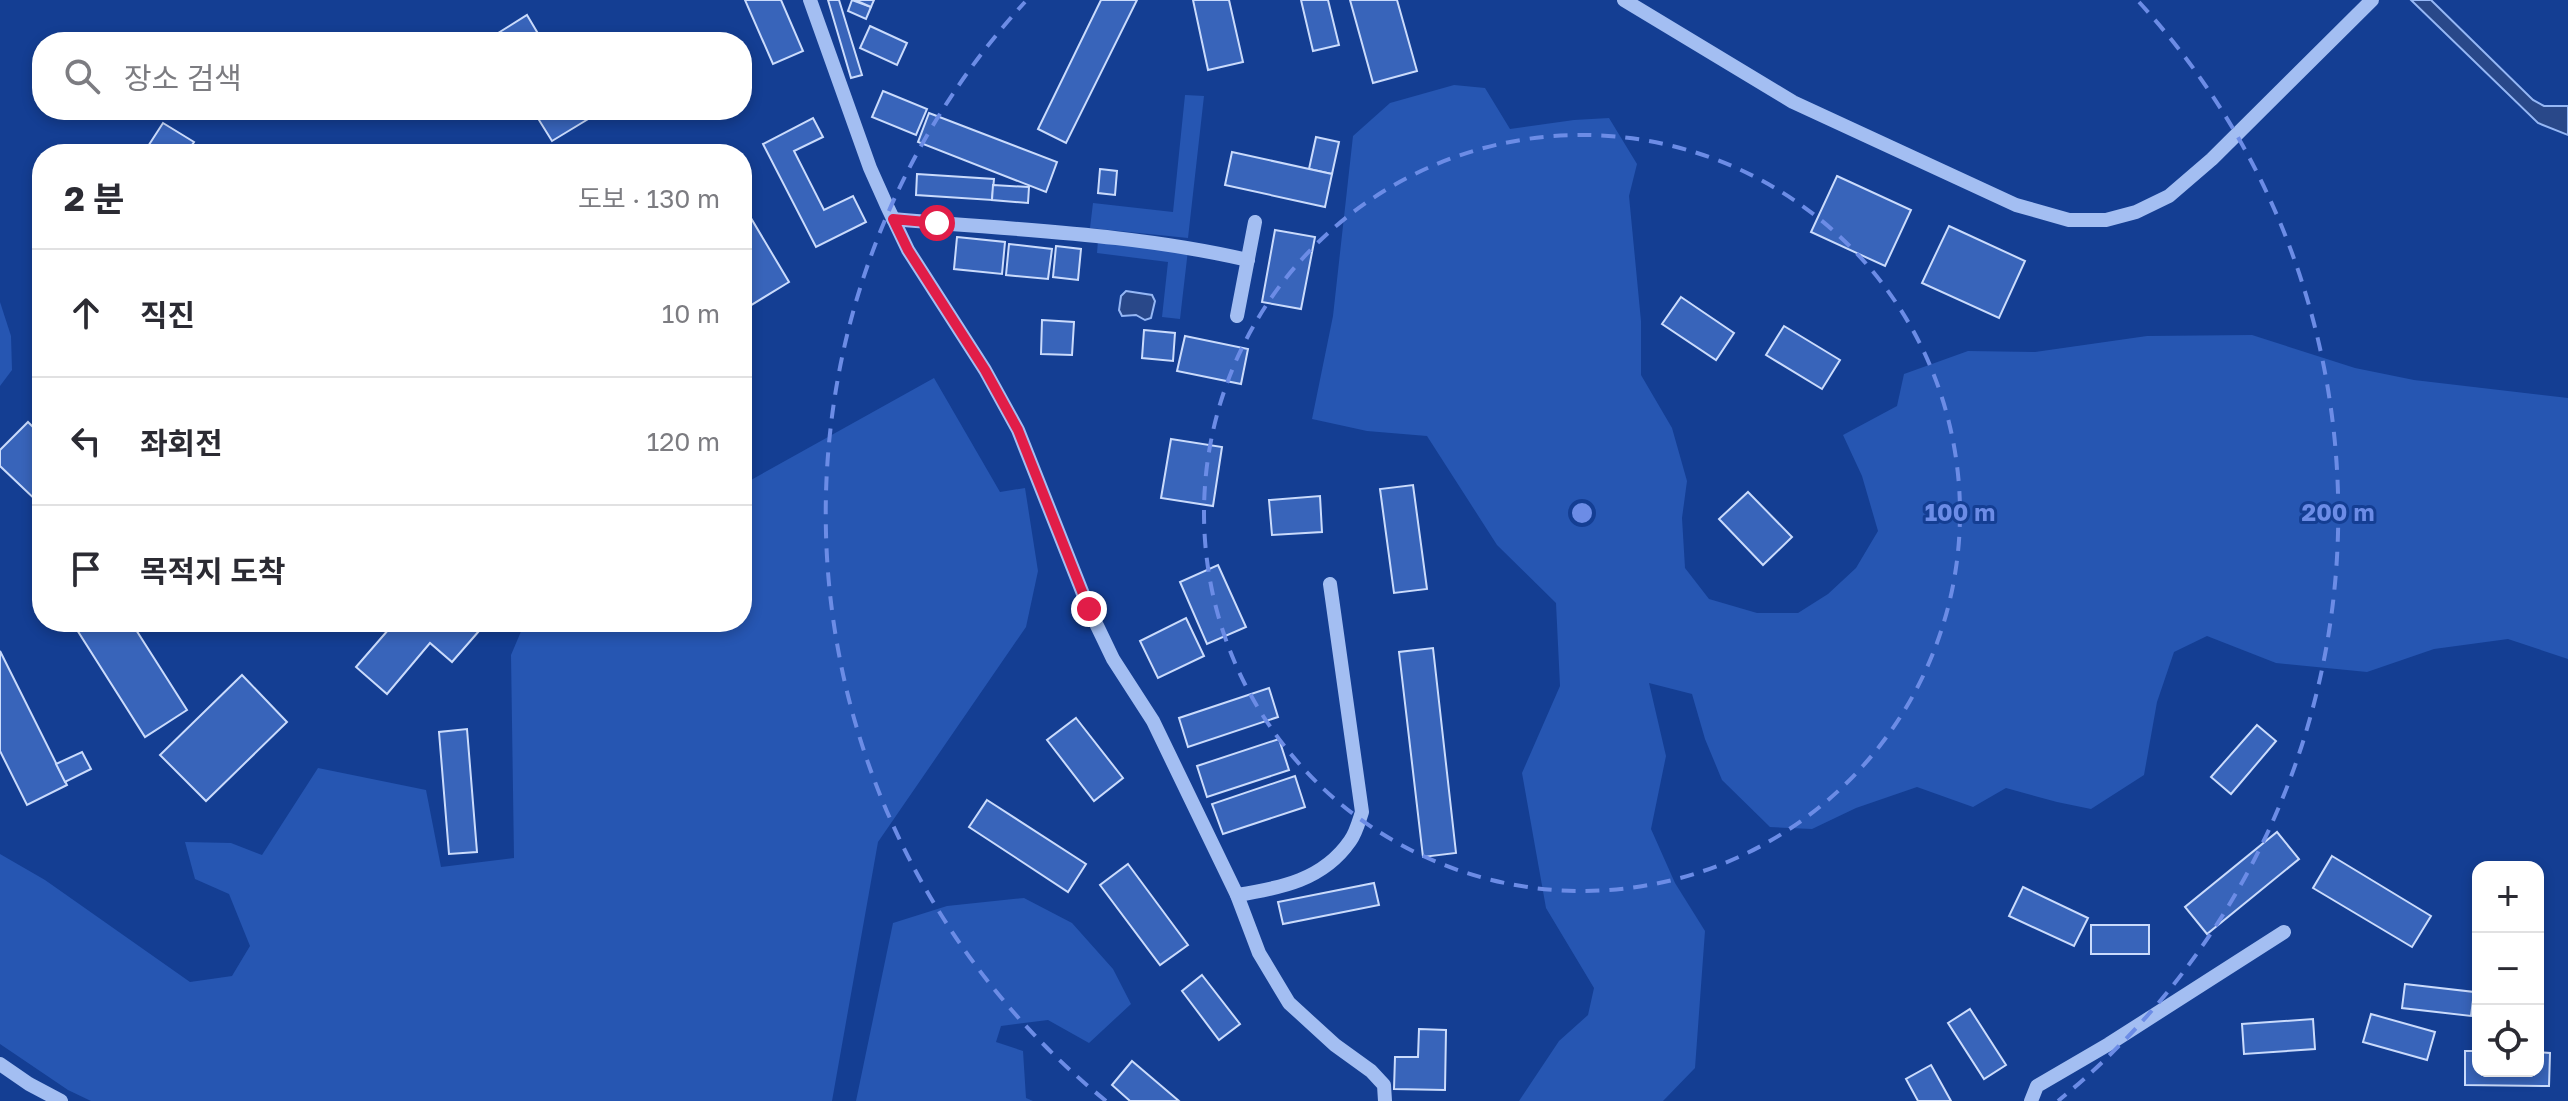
<!DOCTYPE html>
<html lang="ko">
<meta charset="utf-8">
<style>
:root{--surface:#fff;--page:#f2f2f3;--text:#2b2b33;--muted:#7c7c81;--line:#e1e1e2}
body{margin:0;font-family:"Golos Text","Noto Sans KR",sans-serif;background:var(--page);color:var(--text)}
.controls{position:absolute;right:24px;bottom:24px;display:grid;overflow:hidden;border-radius:16px;box-shadow:0 4px 12px #0003}
.controls button{width:72px;height:72px;display:grid;place-items:center;padding:0;border:0;border-bottom:2px solid var(--line);background:var(--surface);color:var(--text);font:40px sans-serif}
.stop{position:absolute;width:24px;height:24px;margin:-18px;border:6px solid #e11d48;border-radius:50%;background:#fff}
.stop.end{background:#e11d48;border-color:#fff;box-shadow:0 2px 8px #0008}
.list{margin:0;padding:0;list-style:none}
h2{display:flex;justify-content:space-between;align-items:center;height:104px;margin:0;padding:0 32px;font-size:34px}
h2 small{font-size:26px;font-weight:400;color:var(--muted)}
.list li{display:grid;grid-template-columns:52px 1fr auto;gap:24px;align-items:center;box-sizing:border-box;height:128px;padding:0 32px;border-top:2px solid var(--line)}
.list b{display:block;font-size:30px;white-space:nowrap}
.list em{font-size:26px;font-style:normal;color:var(--muted)}
.icon{flex:none;width:44px;height:44px;fill:none;stroke:currentColor;stroke-width:2;stroke-linecap:round;stroke-linejoin:round}
.map{position:relative;flex:none;width:2568px;height:1101px;overflow:hidden}
.search{position:absolute;background:var(--surface);box-shadow:0 4px 12px #0003;left:32px;top:32px;width:720px;height:88px;display:flex;align-items:center;gap:20px;box-sizing:border-box;padding:0 28px;border-radius:32px;color:var(--muted);font-size:30px}
.panel{position:absolute;background:var(--surface);box-shadow:0 4px 12px #0003;left:32px;top:144px;width:720px;height:488px;border-radius:32px}
.map>svg:first-child{display:block}
.green{fill:#2656b2}
.water{fill:#294889;stroke:#95b7f5;stroke-width:2}
.building{fill:#3864ba;stroke:#cadbfc;stroke-width:2}
.lines{fill:none;stroke-linecap:round;stroke-linejoin:round}
.minor{stroke:#a3bef2;stroke-width:14}
.route{stroke:#e11d48;stroke-width:10}
.ring{fill:none;stroke:#6c8ce6;stroke-width:4;stroke-dasharray:14 10}
.centre{fill:#6c8ce6;stroke:#143e93;stroke-width:4}
.ring-label{font-size:24px;text-anchor:middle;font-weight:bold;fill:#6c8ce6;stroke:#143e93;stroke-width:6;stroke-linejoin:round;paint-order:stroke}
</style>
<div class="map">
<svg width="2568" height="1101" viewBox="0 0 2568 1101">
<rect width="100%" height="100%" fill="#143e93"/>
<!-- green -->
<g class="green">
<polygon points="1454,85 1485,88 1510,129 1574,120 1609,118 1637,164 1629,196 1641,321 1641,375 1672,428 1687,481 1682,518 1685,568 1709,599 1757,613 1798,613 1828,594 1856,568 1878,531 1862,476 1843,435 1897,406 1904,374 1968,351 2035,352 2147,336 2252,335 2355,368 2414,380 2568,398 2568,659 2508,639 2434,649 2367,672 2276,663 2207,636 2174,652 2157,702 2144,775 2091,809 2057,802 2006,788 1973,807 1917,787 1856,808 1812,829 1770,827 1722,780 1705,739 1692,694 1649,683 1666,756 1651,829 1675,883 1705,931 1695,1068 1663,1101 1519,1101 1559,1041 1588,1015 1594,988 1546,908 1522,773 1560,686 1556,603 1497,545 1427,436 1367,431 1312,419 1333,316 1353,136 1390,103"/>
<polygon points="1185,95 1204,96 1188,238 1090,228 1093,203 1173,212"/>
<polygon points="1098,240 1188,250 1180,319 1162,317 1168,262 1097,253"/>
<polygon points="0,302 11,336 12,370 0,386"/>
<polygon points="934,378 1000,492 1025,488 1038,571 1026,627 878,842 832,1101 91,1101 68,1090 0,1044 0,854 45,880 190,982 232,976 250,946 229,894 195,879 185,842 231,843 262,855 318,768 426,790 441,867 514,858 511,655 525,622 742,622 742,485"/>
<polygon points="1024,898 1072,923 1113,969 1131,1004 1089,1043 1048,1020 1001,1026 996,1042 1023,1051 1026,1098 1033,1101 856,1101 893,923 947,906"/>
</g>
<!-- water -->
<g class="water">
<polygon points="2411,0 2431,0 2533,100 2544,106 2568,106 2568,135 2538,123"/>
<polygon points="1126,291 1152,295 1155,301 1151,318 1145,320 1136,315 1122,316 1119,310 1121,296"/>
</g>
<!-- building -->
<g class="building">
<polygon points="745,0 781,0 803,51 773,64"/>
<polygon points="828,0 839,0 862,75 851,78"/>
<polygon points="852,0 871,7 866,19 848,11"/>
<polygon points="855,0 874,0 871,7"/>
<polygon points="1101,0 1137,0 1066,143 1038,129"/>
<polygon points="1193,0 1229,0 1243,62 1208,70"/>
<polygon points="1301,0 1328,0 1339,45 1313,51"/>
<polygon points="1350,0 1397,0 1417,71 1373,83"/>
<polygon points="527,15 543,42 492,42 490,38"/>
<polygon points="870,26 907,43 897,65 860,48"/>
<polygon points="883,91 927,109 916,135 872,117"/>
<polygon points="538,110 603,110 552,141 534,112"/>
<polygon points="929,113 1057,162 1046,192 918,142"/>
<polygon points="813,118 823,137 794,151 824,210 853,196 866,222 816,247 763,144"/>
<polygon points="163,123 194,142 186,154 143,154"/>
<polygon points="1316,137 1339,142 1332,174 1309,169"/>
<polygon points="1232,152 1332,174 1325,207 1225,185"/>
<polygon points="1100,169 1117,171 1115,195 1098,193"/>
<polygon points="917,174 994,179 992,200 916,195"/>
<polygon points="1837,176 1911,210 1885,266 1811,232"/>
<polygon points="993,185 1029,187 1028,203 992,200"/>
<polygon points="742,203 789,282 748,307 742,297"/>
<polygon points="1949,226 2025,261 1999,318 1922,283"/>
<polygon points="1275,230 1315,237 1301,309 1262,302"/>
<polygon points="957,237 1005,242 1002,274 954,269"/>
<polygon points="1009,244 1052,249 1048,279 1006,275"/>
<polygon points="1056,246 1081,249 1078,280 1053,277"/>
<polygon points="1681,297 1734,333 1716,360 1662,324"/>
<polygon points="1042,320 1074,322 1072,355 1041,354"/>
<polygon points="1784,326 1840,360 1822,389 1766,355"/>
<polygon points="1144,330 1175,333 1173,361 1142,358"/>
<polygon points="1185,336 1248,349 1241,384 1177,371"/>
<polygon points="28,422 35,429 42,422 42,506 0,466 0,450"/>
<polygon points="1171,439 1222,447 1213,506 1161,498"/>
<polygon points="1413,485 1427,589 1394,593 1380,489"/>
<polygon points="1748,492 1792,537 1763,565 1719,519"/>
<polygon points="1320,496 1322,532 1272,535 1269,500"/>
<polygon points="1218,565 1246,627 1207,644 1180,582"/>
<polygon points="1186,618 1204,656 1158,678 1140,641"/>
<polygon points="72,622 131,622 187,710 145,737"/>
<polygon points="395,622 469,622 479,631 452,662 430,643 387,694 356,667"/>
<polygon points="1433,648 1456,853 1423,857 1399,652"/>
<polygon points="0,651 67,785 27,805 0,751"/>
<polygon points="242,675 287,722 206,801 160,755"/>
<polygon points="1269,688 1278,717 1188,747 1179,718"/>
<polygon points="1076,718 1123,778 1094,801 1047,740"/>
<polygon points="2257,725 2276,741 2231,794 2211,777"/>
<polygon points="467,729 477,852 449,854 439,732"/>
<polygon points="1279,739 1289,770 1207,797 1197,766"/>
<polygon points="82,752 91,769 65,782 56,764"/>
<polygon points="1295,776 1305,807 1223,834 1212,804"/>
<polygon points="987,800 1086,864 1068,892 969,827"/>
<polygon points="2277,832 2299,859 2207,934 2185,907"/>
<polygon points="2332,856 2431,916 2412,947 2313,888"/>
<polygon points="1128,864 1188,945 1160,965 1100,885"/>
<polygon points="1374,883 1379,905 1283,924 1278,902"/>
<polygon points="2023,887 2088,918 2074,946 2009,916"/>
<rect x="2091" y="925" width="58" height="29"/>
<polygon points="1202,975 1240,1024 1219,1040 1182,991"/>
<polygon points="2405,984 2474,992 2471,1016 2402,1008"/>
<polygon points="1970,1009 2006,1065 1984,1079 1948,1023"/>
<polygon points="2371,1014 2435,1032 2427,1060 2363,1042"/>
<polygon points="2313,1019 2315,1049 2244,1054 2242,1024"/>
<polygon points="1419,1029 1446,1030 1445,1090 1394,1089 1395,1057 1418,1057"/>
<polygon points="2465,1051 2478,1051 2478,1071 2538,1071 2538,1052 2550,1053 2549,1086 2465,1085"/>
<polygon points="1132,1061 1179,1101 1130,1101 1112,1085"/>
<polygon points="1931,1065 1951,1101 1918,1101 1906,1079"/>
</g>
<g class="lines">
<!-- minor -->
<g class="minor">
<polyline points="810,0 870,168 887,206 908,250 985,370 1018,430 1089,609 1113,659 1153,721 1237,895 1259,953 1289,1003 1335,1045 1371,1071 1384,1085 1385,1101"/>
<polyline points="1624,0 1793,102 2016,205 2069,220 2106,220 2136,212 2169,196 2212,159 2372,0"/>
<path d="M893,219C1011,230 1132,233 1248,260"/>
<polyline points="1237,316 1255,222"/>
<path d="M1237,895C1281,888 1323,880 1350,841C1356,833 1359,821 1362,812L1330,584"/>
<polyline points="0,1064 29,1084 61,1101"/>
<polyline points="2031,1101 2037,1086 2109,1044 2284,932"/>
</g>
</g>
<g class="lines">
<!-- route -->
<polyline class="route" points="937,223 893,219 908,250 985,370 1018,430 1089,609"/>
</g>
<!-- distance rings -->
<g class="ring">
<circle cx="1582" cy="513" r="378"/>
<path d="M1106 1101A756 756 0 0 1 1025 2M2139 2A756 756 0 0 1 2058 1101"/>
</g>
<circle cx="1582" cy="513" r="12" class="centre"/>
<g class="ring-label">
<text x="1960" y="521">100 m</text>
<text x="2338" y="521">200 m</text>
</g>
</svg>
<div class="controls">
<button>+</button>
<button>−</button>
<button><svg class="icon" aria-label="locate" viewBox="0 0 24 24"><circle cx="12" cy="12" r="6"/><path d="M12 2v4M12 18v4M2 12h4M18 12h4"/></svg></button>
</div>
<div class="stop" style="left:937px;top:223px"></div>
<div class="stop end" style="left:1089px;top:609px"></div>
<div class="search"><svg class="icon" aria-label="search" viewBox="0 0 24 24"><circle cx="10" cy="10" r="6"/><path d="M15 15l6 6"/></svg>장소 검색</div>
<section class="panel">
<h2>2 분<small>도보 · 130 m</small></h2>
<ul class="list">
<li><svg class="icon" aria-label="ahead" viewBox="0 0 24 24"><path d="M12 20V5M6 11l6-6 6 6"/></svg><div><b>직진</b></div><em>10 m</em></li>
<li><svg class="icon" aria-label="left" viewBox="0 0 24 24"><path d="M17 20v-9H6M10 6l-5 5 5 5"/></svg><div><b>좌회전</b></div><em>120 m</em></li>
<li><svg class="icon" aria-label="arrive" viewBox="0 0 24 24"><path d="M6 21V4h12l-3 4 3 4H6"/></svg><div><b>목적지 도착</b></div></li>
</ul>
</section>
</div>
